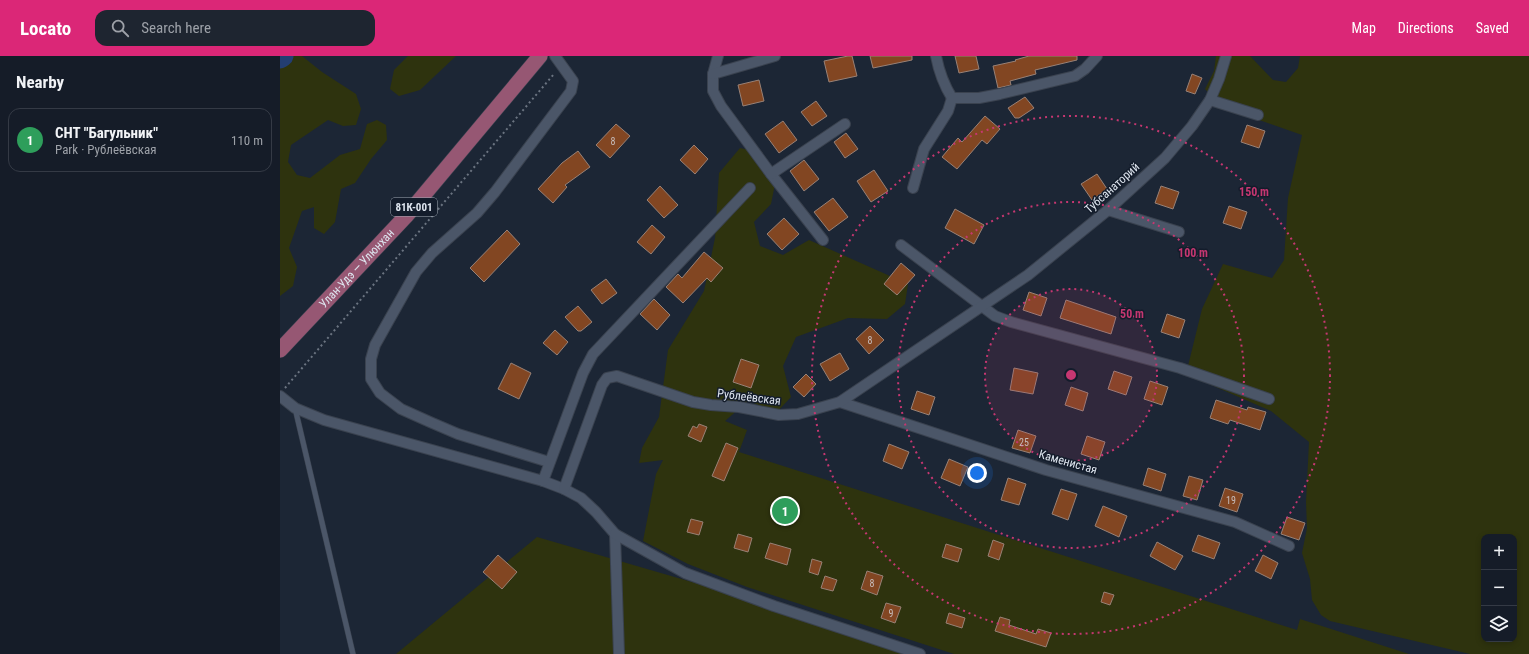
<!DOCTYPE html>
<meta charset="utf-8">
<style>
:root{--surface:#151c28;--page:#1e2530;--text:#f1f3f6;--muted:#9da1a8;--line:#343a45;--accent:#db2777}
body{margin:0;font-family:"Roboto Condensed",sans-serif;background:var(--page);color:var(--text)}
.controls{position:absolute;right:12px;bottom:12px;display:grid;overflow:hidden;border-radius:8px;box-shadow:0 2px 6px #0003}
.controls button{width:36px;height:36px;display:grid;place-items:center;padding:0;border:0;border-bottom:1px solid var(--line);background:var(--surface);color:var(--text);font:20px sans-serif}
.you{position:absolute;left:697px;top:417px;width:14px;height:14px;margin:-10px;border:3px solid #fff;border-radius:50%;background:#1a73e8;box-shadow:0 0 0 6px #1a73e833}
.badge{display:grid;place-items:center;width:26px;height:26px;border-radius:50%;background:var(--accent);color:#fff;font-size:13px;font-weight:700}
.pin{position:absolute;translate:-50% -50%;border:2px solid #fff;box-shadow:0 1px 4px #0006}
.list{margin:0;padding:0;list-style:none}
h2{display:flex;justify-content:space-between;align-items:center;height:52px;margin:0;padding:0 16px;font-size:17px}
h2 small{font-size:13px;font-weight:400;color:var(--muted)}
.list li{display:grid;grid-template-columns:26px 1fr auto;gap:12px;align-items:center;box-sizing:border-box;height:64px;margin:0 8px 8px;padding:0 8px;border:1px solid var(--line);border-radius:12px}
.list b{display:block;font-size:15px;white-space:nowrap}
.list p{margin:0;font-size:13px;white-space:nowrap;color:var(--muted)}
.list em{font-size:13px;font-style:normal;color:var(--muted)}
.icon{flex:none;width:22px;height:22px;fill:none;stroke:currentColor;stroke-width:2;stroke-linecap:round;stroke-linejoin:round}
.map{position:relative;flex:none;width:1249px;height:598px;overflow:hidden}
header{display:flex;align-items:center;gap:24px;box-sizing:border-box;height:56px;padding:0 20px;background:var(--accent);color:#fff}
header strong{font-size:19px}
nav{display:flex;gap:22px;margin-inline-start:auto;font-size:14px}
.search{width:280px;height:36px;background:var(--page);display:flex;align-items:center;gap:10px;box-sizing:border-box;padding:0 14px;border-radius:12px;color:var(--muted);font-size:15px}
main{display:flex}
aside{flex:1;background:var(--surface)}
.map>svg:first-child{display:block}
.green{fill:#2e330e;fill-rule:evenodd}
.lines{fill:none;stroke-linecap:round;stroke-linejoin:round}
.river{stroke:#233e72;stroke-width:21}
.building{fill:#824622;stroke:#988176}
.service-casing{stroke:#3a424f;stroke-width:6}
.minor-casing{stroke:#3a424f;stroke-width:12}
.primary-casing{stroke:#3a424f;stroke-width:16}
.path{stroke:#6b7481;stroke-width:2;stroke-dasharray:2 3;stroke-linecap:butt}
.service{stroke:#4b5668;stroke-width:5}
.minor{stroke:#4b5668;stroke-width:10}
.primary{stroke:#965773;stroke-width:15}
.ring{fill:none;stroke:#c63771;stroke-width:2;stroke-dasharray:2 4}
.labels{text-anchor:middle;stroke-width:3;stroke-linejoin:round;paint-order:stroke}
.number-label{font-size:10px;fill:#c7bdbc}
.shield{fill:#131c2b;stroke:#a1a9b4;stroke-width:1}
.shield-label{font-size:11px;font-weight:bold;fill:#dee5ef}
.street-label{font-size:12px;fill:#dee5ef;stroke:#131c2b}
.centre{fill:#c63771;stroke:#131c2b;stroke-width:2}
.ring-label{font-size:12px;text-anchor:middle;font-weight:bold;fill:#c63771;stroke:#131c2b;stroke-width:3;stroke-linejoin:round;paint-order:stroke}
</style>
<header>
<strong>Locato</strong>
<div class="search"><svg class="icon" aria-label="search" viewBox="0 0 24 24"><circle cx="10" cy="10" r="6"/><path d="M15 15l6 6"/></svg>Search here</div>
<nav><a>Map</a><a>Directions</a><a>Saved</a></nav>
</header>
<main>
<aside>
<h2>Nearby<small></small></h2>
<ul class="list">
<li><span class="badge" style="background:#2e9e5b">1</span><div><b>СНТ &quot;Багульник&quot;</b><p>Park · Рублеёвская</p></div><em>110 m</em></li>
</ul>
</aside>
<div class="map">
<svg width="1249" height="598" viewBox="0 0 1249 598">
<rect width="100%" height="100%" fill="#1c2635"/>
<!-- green -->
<g class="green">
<polygon points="0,0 22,0 42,16 76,38 81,53 76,69 63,70 48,64 11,89 8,106 17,119 30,122 60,99 80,93 87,68 97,64 106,69 107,84 91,103 75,127 61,133 55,166 44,178 34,172 34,151 22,155 9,192 17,211 13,230 0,240"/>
<polygon points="128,0 176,0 140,34 119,40 110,33 114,14"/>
<path d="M936,0H970L993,24L1006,26L1018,12L1020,0H1249V598H1190L1050,565L1041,559L1032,544L1030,523L1022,497L1027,472L1026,446L1029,386L991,355L906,318L922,253L943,208L992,222L1004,204L1008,142L1022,79L942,51L925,33L934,15ZM1204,481H1234V583H1204Z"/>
<polygon points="460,92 478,96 497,118 491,148 474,166 480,190 503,199 529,184 628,228 625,248 607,263 568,262 516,281 503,310 511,341 497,356 468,345 445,365 467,374 459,396 1017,574 1020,563 1129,598 674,598 467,531 408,508 363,485 376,418 383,404 359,407 362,392 379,361 388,294 424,235 435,182 439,117"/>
<polygon points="257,481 494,550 639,598 116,598"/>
</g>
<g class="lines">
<!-- river -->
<polyline class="river" points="0,2 3,0"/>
</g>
<!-- building -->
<g class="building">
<polygon points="568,0 572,0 577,20 549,26 544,5"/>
<polygon points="590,0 632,0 632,4 593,12"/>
<polygon points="675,0 696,0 699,13 679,17"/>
<polygon points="749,0 797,0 797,4 755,14 756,18 730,25 731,29 718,32 713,10 736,5 735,4"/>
<polygon points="912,18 922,22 915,38 906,35"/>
<polygon points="479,24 484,45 463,50 458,29"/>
<polygon points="745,41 754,52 739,62 735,62 728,52"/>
<polygon points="536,45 547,60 532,70 521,56"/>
<polygon points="705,60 720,73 707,88 702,84 677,113 662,101 678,82 682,86"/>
<polygon points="503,65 517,84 499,97 485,78"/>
<polygon points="336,68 350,80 330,102 316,89"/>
<polygon points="967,69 985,75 979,92 961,86"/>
<polygon points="566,77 578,93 565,102 554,86"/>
<polygon points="414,89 428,103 415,118 400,104"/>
<polygon points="298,95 310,111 285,129 287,131 273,147 258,133 282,107"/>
<polygon points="524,104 539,123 524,135 510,115"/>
<polygon points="594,114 608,135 591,146 577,125"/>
<polygon points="817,118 827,133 812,144 801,128"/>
<polygon points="380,130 398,149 384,162 367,144"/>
<polygon points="881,130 899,136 893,153 875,147"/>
<polygon points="553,142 568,161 549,175 534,156"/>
<polygon points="949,150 967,156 961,173 943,167"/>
<polygon points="675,153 704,169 694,188 665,172"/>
<polygon points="504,162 519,178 502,194 487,178"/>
<polygon points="372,169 385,181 371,198 357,186"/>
<polygon points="227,174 240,188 204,226 190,212"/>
<polygon points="424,196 443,212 431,226 427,222 403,247 386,231 398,218 402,222"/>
<polygon points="621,207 635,219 617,239 604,228"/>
<polygon points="326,223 337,237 322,248 311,234"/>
<polygon points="749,236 767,242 761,260 743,254"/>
<polygon points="374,243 390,259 377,274 360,258"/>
<polygon points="786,244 836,261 831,278 780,262"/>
<polygon points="298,250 312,266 301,275 298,275 285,261"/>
<polygon points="887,258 905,264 899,282 881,276"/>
<polygon points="590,270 604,284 589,298 576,283"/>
<polygon points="275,274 288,286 277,299 263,287"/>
<polygon points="560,297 569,313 550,325 540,308"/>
<polygon points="461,303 479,309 471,332 453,326"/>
<polygon points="231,307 251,317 239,343 218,333"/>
<polygon points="734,312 758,317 753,338 730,334"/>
<polygon points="834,315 852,321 846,339 828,333"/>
<polygon points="526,318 536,328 524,341 513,331"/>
<polygon points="870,325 888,331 882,349 864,343"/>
<polygon points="791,331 808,337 803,355 785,349"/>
<polygon points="637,335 655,341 649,359 631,353"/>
<polygon points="936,344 967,354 968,351 986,356 980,374 950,364 948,368 930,362"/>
<polygon points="419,368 427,371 421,386 408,380 413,370 417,372"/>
<polygon points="738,374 756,380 750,397 732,392"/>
<polygon points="807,380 825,386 819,404 801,398"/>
<polygon points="446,387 458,392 444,425 432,420"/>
<polygon points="609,388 629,396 622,413 603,405"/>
<polygon points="669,403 688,411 680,430 661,422"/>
<polygon points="868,412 886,418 881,435 863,429"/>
<polygon points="909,420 923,424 917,444 903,440"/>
<polygon points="728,422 746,428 739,449 721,444"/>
<polygon points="945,432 963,438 957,456 939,450"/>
<polygon points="781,433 797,438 788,464 772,458"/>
<polygon points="823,450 847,460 839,481 815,470"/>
<polygon points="1007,461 1025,467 1019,484 1001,478"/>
<polygon points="411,463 423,466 419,479 407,476"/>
<polygon points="458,478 472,482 468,496 454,492"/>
<polygon points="918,479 940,487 934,503 912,495"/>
<polygon points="713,484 724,488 719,504 708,500"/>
<polygon points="877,486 903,500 895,514 870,500"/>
<polygon points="490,487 511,493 507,509 485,502"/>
<polygon points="666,488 682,493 678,506 662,501"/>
<polygon points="218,499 237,516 222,533 203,516"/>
<polygon points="983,499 998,507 991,523 975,515"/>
<polygon points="532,503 542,506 538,519 529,516"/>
<polygon points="587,515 603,520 597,539 581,533"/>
<polygon points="545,520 557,524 553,535 541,532"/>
<polygon points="824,536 834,539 830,549 821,546"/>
<polygon points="606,547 621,551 615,567 601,562"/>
<polygon points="669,557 685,562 682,572 666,567"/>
<polygon points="720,561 730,564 729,569 756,578 758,573 771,577 766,591 715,575"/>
</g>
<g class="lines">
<!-- service casing -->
<g class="service-casing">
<polyline id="service" points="15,352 73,598"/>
</g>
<!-- minor casing -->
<g class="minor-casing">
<g id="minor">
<polyline points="438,0 433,18 433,35 441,50 491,118 543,184"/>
<path d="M656,0C659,16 664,29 672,42"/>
<polyline points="433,18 495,0"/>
<polyline points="930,44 978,59"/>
<polyline points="491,118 565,68"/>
<polyline points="633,132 644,93 668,55 672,42 699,42 720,38 795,20 805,13 817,0"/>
<polyline points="828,154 899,176"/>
<polyline points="621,189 715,260 731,266 900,312 989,343"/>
<polyline points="0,340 15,352 44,364 263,425 284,433 301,442 316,456 335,478 339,598"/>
<polyline points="560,346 766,414 955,466 1009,490"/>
<polyline points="269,406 178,378 150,366 121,353 100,337 91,323 91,303 95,289 136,216 152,197 197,157 215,136 291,35 293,25 275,0"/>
<polyline points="263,425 303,317 313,298 470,132"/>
<polyline points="284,433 322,329 327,322 337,320 413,346 431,349 459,351 499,359 518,358 560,346 748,219 828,154 885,102 912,70 930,44 939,23 946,0"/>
<polyline points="335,478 405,517 494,550 640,598"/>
</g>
</g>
<!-- primary casing -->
<g class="primary-casing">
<g id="primary">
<path id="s1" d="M0,294L127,159L260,0"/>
</g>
</g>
<!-- path -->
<polyline class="path" points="5,332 274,18"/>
<!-- service -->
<use href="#service" class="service"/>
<!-- minor -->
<use href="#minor" class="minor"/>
<!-- primary -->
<use href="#primary" class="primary"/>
</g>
<!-- distance rings -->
<circle cx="791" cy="319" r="86" fill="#c63771" fill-opacity=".12"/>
<g class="ring">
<circle cx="791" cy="319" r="86"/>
<circle cx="791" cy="319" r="173"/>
<circle cx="791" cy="319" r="259"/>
</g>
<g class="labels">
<!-- number labels -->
<g class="number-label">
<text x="333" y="89">8</text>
<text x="590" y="288">8</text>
<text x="744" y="390">25</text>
<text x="951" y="448">19</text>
<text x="592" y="531">8</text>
<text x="611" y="561">9</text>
</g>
<!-- shield labels -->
<rect class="shield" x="111" y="142" width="46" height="18" rx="3"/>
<g class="shield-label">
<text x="134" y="155">81К-001</text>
</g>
<!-- street labels -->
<g class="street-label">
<text transform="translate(832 132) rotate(-42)" y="4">Тубсанаторий</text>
<text dy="4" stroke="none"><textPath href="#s1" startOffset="112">Улан-Удэ — Улюнхан</textPath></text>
<text transform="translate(469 341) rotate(7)" y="4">Рублеёвская</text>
<text transform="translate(788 406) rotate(16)" y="4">Каменистая</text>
</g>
</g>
<circle cx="791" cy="319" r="6" class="centre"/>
<g class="ring-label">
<text x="974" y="140">150 m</text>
<text x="913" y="201">100 m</text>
<text x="852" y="262">50 m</text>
</g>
</svg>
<div class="controls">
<button>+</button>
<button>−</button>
<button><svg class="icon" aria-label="layers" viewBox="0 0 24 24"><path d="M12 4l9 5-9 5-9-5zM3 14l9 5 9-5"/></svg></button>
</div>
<div class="you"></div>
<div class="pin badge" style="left:505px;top:455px;background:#2e9e5b">1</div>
</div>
</main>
